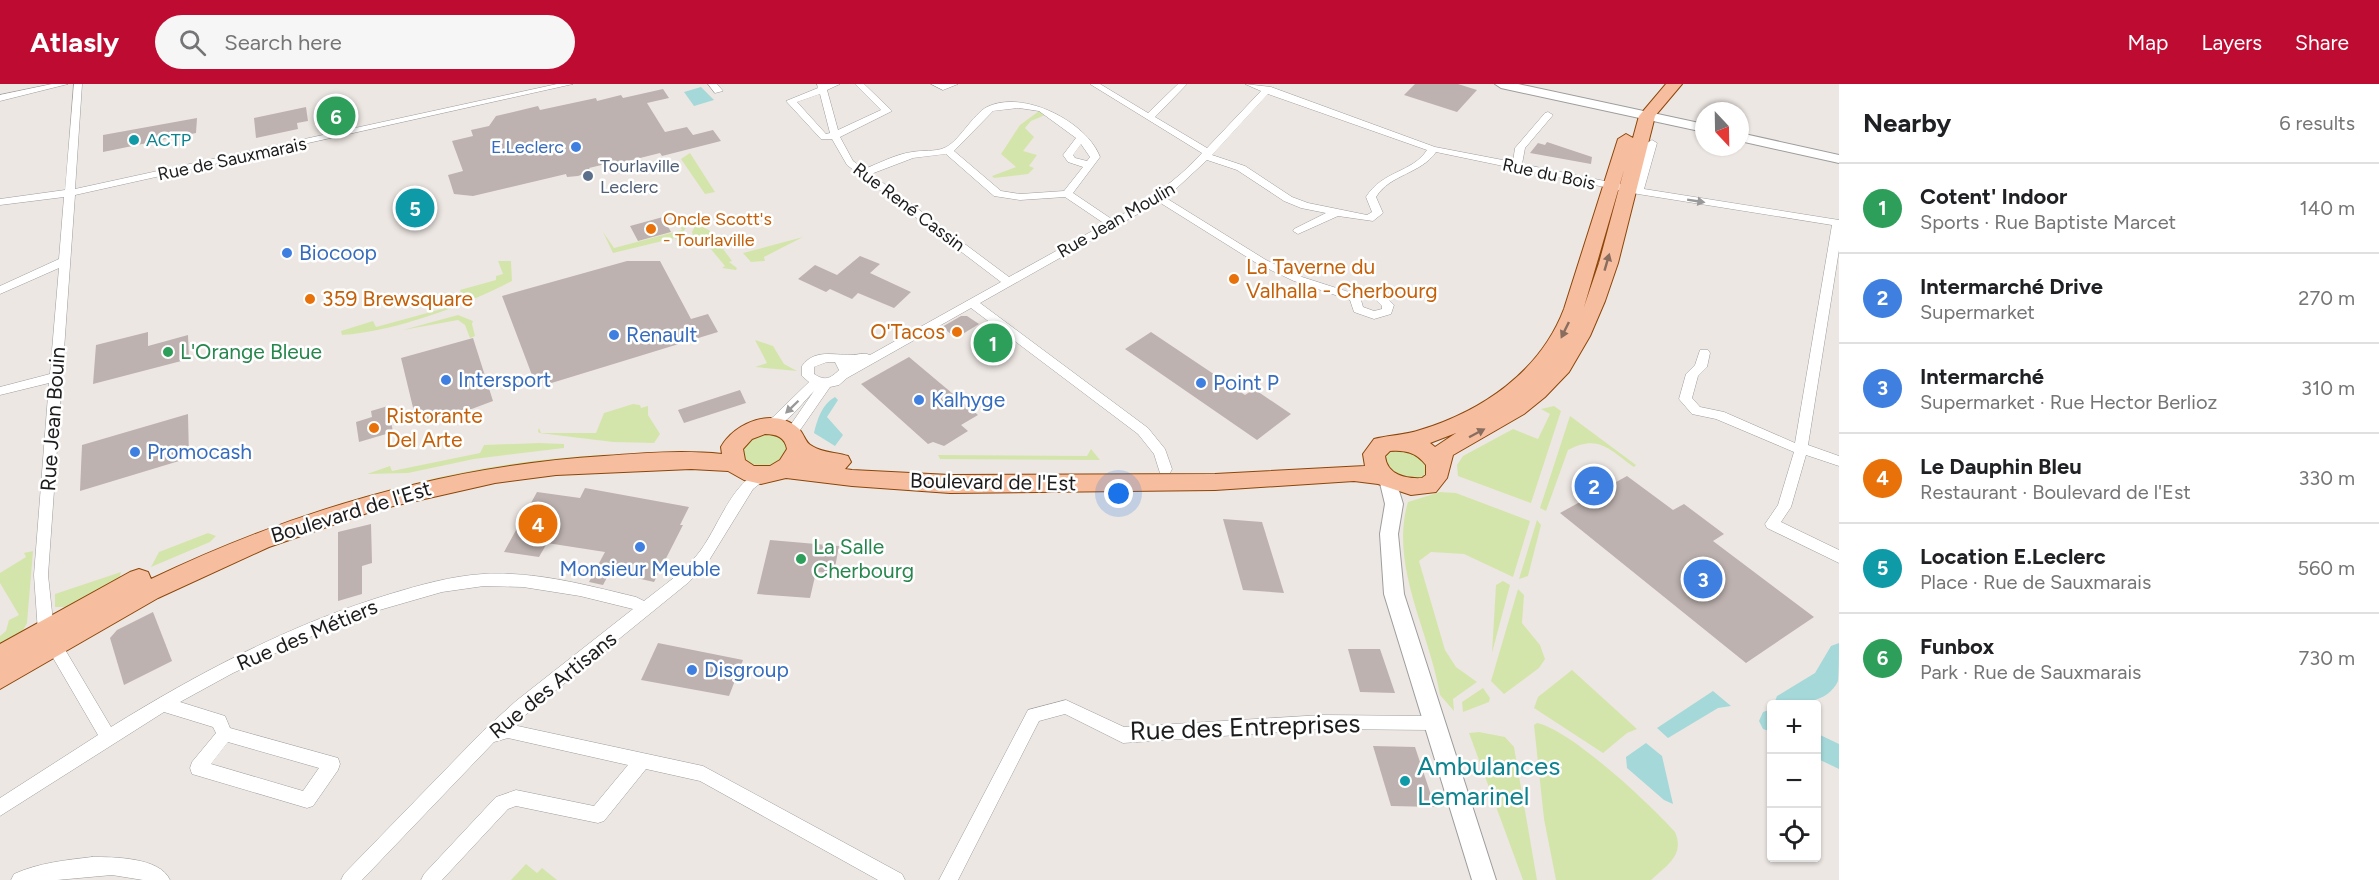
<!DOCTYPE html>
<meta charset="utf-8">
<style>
:root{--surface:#fff;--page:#f6f6f6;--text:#202124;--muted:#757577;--line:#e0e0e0;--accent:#bd0b31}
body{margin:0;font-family:Figtree,sans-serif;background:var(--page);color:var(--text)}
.controls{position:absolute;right:18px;bottom:18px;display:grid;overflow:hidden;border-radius:6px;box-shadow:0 2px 4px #0004}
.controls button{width:54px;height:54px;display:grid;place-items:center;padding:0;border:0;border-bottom:2px solid var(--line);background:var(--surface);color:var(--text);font:30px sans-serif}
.compass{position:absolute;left:1695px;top:18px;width:54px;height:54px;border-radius:50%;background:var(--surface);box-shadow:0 2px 4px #0004;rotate:158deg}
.you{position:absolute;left:1119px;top:410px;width:21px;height:21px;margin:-15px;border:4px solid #fff;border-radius:50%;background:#1a73e8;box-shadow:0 0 0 9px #1a73e833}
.badge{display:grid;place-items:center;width:39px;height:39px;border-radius:50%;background:var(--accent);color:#fff;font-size:20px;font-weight:700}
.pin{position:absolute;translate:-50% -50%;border:3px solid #fff;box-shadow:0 2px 6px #0006}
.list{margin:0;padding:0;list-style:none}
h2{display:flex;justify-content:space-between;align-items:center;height:78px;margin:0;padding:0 24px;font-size:26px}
h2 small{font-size:20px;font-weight:400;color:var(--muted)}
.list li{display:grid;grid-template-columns:39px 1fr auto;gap:18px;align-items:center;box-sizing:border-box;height:90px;padding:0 24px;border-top:2px solid var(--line)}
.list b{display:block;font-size:22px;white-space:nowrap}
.list p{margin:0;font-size:20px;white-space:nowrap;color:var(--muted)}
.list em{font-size:20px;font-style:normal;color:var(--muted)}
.icon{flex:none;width:33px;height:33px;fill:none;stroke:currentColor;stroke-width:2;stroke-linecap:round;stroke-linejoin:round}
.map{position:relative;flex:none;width:1839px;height:796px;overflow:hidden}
header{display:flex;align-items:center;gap:36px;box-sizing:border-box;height:84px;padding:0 30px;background:var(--accent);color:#fff}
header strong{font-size:28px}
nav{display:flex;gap:33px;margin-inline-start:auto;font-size:21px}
.search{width:420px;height:54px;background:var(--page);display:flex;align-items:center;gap:15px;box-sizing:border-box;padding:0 21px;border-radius:33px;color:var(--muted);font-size:22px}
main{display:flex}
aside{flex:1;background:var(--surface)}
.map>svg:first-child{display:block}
.grass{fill:#d4e5ab}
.water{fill:#a5d8d9}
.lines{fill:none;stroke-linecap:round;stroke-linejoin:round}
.river{fill:#a5d8d9;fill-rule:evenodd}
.building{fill:#bdb2af}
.minor-casing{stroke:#9d9d9d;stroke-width:1}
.tertiary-casing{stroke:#9d9d9d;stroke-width:2}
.primary-casing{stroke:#8c4508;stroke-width:2}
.minor{fill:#fff;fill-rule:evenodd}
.tertiary{fill:#fff;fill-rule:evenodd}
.primary{fill:#f6be9f;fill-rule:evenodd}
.oneway{fill:#999}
.oneway2{fill:#896d5e}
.culture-dot{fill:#0f9aa8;stroke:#fff;stroke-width:2}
.shop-dot{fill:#3f7fe0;stroke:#fff;stroke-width:2}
.service-dot{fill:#5c6f8a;stroke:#fff;stroke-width:2}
.food-dot{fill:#e8710a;stroke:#fff;stroke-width:2}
.leisure-dot{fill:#2e9e5b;stroke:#fff;stroke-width:2}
.labels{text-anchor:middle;stroke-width:5;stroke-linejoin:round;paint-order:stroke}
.far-culture-label{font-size:18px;fill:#0d838f;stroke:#fff;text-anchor:start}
.far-shop-label{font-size:18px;fill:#366cbe;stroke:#fff;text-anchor:end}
.far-street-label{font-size:18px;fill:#1c1c1c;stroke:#fff}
.far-service-label{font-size:18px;fill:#4e5e75;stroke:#fff;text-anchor:start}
.far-food-label{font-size:18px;fill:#c56008;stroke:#fff;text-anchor:start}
.shop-label{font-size:21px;fill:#366cbe;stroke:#fff;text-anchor:start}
.food-label{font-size:21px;fill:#c56008;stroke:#fff;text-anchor:start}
.leisure-label{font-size:21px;fill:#27864d;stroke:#fff;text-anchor:start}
.street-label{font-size:21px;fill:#1c1c1c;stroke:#fff}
.near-street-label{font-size:26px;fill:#1c1c1c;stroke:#fff}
.near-culture-label{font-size:26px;fill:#0d838f;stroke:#fff;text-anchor:start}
</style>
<header>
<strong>Atlasly</strong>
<div class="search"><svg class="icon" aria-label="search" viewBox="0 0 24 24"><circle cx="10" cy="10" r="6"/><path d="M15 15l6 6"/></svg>Search here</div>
<nav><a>Map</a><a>Layers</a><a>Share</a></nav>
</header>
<main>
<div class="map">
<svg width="1839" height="796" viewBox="0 0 1839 796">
<rect width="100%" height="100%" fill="#ede7e3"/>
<!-- grass -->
<g class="grass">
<polygon points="1039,27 1045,31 1031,37 1025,44 1034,53 1023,67 1037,71 1029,82 1034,84 1028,90 994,94 992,92 1016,83 1001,70 1020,41"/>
<polygon points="690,69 713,105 715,108 705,110 681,75"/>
<polygon points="674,133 689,139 677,157 675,154 613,169 603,148 614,164 682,146"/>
<polygon points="696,140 709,146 732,177 729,178 737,184 736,186 722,184 725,182 700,152 694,154 692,148"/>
<polygon points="803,153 764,173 765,177 751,178 743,169"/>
<path d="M498,177H511L512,197C466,221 394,248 342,251L341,247L373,237L376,243L464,219L460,206L496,196V192L503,190Z"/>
<polygon points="458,231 473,237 472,240 475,252 470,254 465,241 458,236 403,246"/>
<polygon points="755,256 773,262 784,280 797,287 755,283 767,279"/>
<polygon points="633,320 640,321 641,324 648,322 648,331 660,350 654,359 613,358 539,349 538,347 539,344 541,349 596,349 604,329"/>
<polygon points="1554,322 1561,327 1531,419 1458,392 1457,381 1463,372 1513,345 1538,355 1550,330 1541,325"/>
<path d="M1570,332L1636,381L1634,383C1609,365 1598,350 1568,366L1546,427L1540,424Z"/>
<path d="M768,349L782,352L789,367C785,371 781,378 776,380C762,389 730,374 746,358C751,353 761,351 768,349Z"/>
<polygon points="539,359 564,360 564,364 474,375 408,389 367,390 390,382 392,387 480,369 484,361"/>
<polygon points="1091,365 1100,376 940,375 938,371 1087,372"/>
<path d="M1395,365L1409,366L1425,378L1427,388C1415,406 1391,390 1385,375L1386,371Z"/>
<path d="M633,370L480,387L159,492C313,421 463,373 633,370Z"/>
<path d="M1440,408L1456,409L1530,437L1513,493L1464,470L1431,468L1419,477L1445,566L1456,583L1477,598L1453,615L1454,627L1440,611C1430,549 1389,481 1408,418Z"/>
<polygon points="1537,436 1541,441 1528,492 1519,495"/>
<polygon points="208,449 216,452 210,458 151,483 159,468"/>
<polygon points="33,467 27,539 21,550 0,564 0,552 6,547 9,536 19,531 0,499 0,489 26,473 24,469"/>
<polygon points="121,488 119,497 70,523 55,523 55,510"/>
<polygon points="1503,497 1510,501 1492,569 1496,501"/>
<polygon points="1518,505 1524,511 1522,539 1540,561 1545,575 1539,584 1504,610 1491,597"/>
<polygon points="1572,586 1637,645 1627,649 1603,669 1534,624 1538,613"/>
<polygon points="1483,604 1490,614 1489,618 1463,628 1462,618"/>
<path d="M1537,639C1571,646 1650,720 1675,748C1685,771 1667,781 1651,796H1556L1544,735L1534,641Z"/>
<polygon points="1479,648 1505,653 1514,663 1537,796 1523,796 1469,649"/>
<polygon points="526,780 537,789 542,784 557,796 511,796"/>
</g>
<!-- water -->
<g class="water">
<polygon points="701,3 714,16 694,22 684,8"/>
<path d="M835,313L838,316L827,333L843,351L835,362L814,349C817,336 822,320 835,313Z"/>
<polygon points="1713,607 1731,622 1718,624 1668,654 1657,644"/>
<polygon points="1646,659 1662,672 1673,720 1664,716 1627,684 1626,673"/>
</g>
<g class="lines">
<!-- river -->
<g class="river">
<path d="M1839,559C1839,569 1839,588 1838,597C1827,621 1795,620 1774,620L1777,612L1815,589L1831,562Z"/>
<polygon points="1772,625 1772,648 1763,645 1759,637 1763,628"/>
<polygon points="1816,649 1839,660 1839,685 1816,674"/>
</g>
</g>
<!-- building -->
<g class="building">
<polygon points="1415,0 1458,0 1477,6 1457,28 1404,11"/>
<polygon points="663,5 669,14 647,19 665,48 687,43 693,51 713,46 721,57 662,72 660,69 616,80 614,78 589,84 591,87 578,92 567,93 566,90 473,112 454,110 448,91 463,87 452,57 473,52 471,46 489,42 496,32 538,22 540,26 596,14 597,17 621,11 623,14"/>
<polygon points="350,19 354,38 322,45 319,26"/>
<polygon points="306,23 308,37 297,39 298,45 256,54 254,34"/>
<polygon points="197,34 196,49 103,68 103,51"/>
<polygon points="1547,58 1592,73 1591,80 1530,69 1538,59 1545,61"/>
<polygon points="663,133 671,148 638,157 630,142"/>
<polygon points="860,172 880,180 870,189 911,208 894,224 858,209 852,215 830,205 826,208 798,195 815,181 837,191"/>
<polygon points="627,177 660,177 691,235 708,230 718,248 545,301 543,296 535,299 502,212"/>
<polygon points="961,232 967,232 979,240 956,254 942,243"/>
<polygon points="148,248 148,262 188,251 189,275 93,300 96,261"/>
<polygon points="1151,248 1245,311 1254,305 1291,330 1257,356 1125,265"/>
<polygon points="473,254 493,317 445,335 444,332 417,340 401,274"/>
<polygon points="909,273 978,331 961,341 968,347 944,362 933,358 928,360 861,300"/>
<polygon points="740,306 746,319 684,339 678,326"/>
<polygon points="388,322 393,348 359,358 356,338 372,333 371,327"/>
<polygon points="188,330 189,374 80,407 82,361"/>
<polygon points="1627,392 1673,426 1684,420 1724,450 1713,457 1814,533 1746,579 1560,429"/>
<polygon points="585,404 689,423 680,441 683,441 654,498 610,488 603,501 589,498 605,468 547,459 539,473 504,468 537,408 580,414"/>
<polygon points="1223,435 1262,438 1284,509 1243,506"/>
<polygon points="371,440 372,479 362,482 362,510 338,517 338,448"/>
<polygon points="770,456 839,462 834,489 816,488 810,514 757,510"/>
<polygon points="153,528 172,577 124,601 110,554 117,546"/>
<polygon points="658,559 743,576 729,612 641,596"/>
<polygon points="1348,565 1380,565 1395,609 1360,608"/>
<polygon points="1373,662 1415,663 1435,723 1391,722"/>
</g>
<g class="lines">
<!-- minor casing -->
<g class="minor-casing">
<g id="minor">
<polygon points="52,0 68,0 0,17 0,11"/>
<path d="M74,0H82L75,105L557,0H573L75,111L48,491L54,547L111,643C198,589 291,540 390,510C420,501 451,492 483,490C535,487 586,501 636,513L644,517C663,502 682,489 697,471C718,446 731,396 764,386L771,391L753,405L708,478L689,498L513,641L703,682L902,790L905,796H878L700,697L646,685L604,737L598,739L516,722L508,725L442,796H421L424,790L496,713L502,711L516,706L594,722L628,681L508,654L494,658L362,796H341L344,790L483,647L516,617L633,525L580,512L523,503L484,502L442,508L376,527L329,544L233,589L180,618L225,632L230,644L338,674L340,680L338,686L313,722L307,724L192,690L190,684L192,678L216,649L213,643L164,628L0,732V714L98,651L38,548L34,491L49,299L0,311V303L50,290L59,184L0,210V202L59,175L64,113L0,121V115L65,106ZM228,658L319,684L303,707L211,680Z"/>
<polygon points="708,0 717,0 723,7 715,9"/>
<path d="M817,0H840L827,6L838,46L881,26L855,0H864L892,27L840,53L853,77L864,85C880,79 896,70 912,68C922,66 935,68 944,64C958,59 973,30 987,23C1023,5 1087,38 1100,73L1073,109L1113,136C1146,117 1176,98 1202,69L1090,0H1100L1148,29L1178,0H1187L1155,33L1207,64L1261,7L1245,0L1271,3L1435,63L1513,78L1515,64L1545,29L1548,28L1553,31L1525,64L1522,80L1634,103L1647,59L1652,56L1657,59L1644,105L1839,136V166L1808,361L1839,372V382L1806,371L1791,423L1781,438L1839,466V479L1767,444L1765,440L1778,421L1794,368L1716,335L1692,330L1679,315L1686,290L1695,281L1700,266H1708L1710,269L1707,283L1698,292L1692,314L1700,323L1724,328L1795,359L1832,141L1638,110L1436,68C1421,90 1390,90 1376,113L1383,129L1373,137L1338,132L1298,150L1293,147L1294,145L1326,129L1301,124L1284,117L1237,86L1207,76L1166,114L1266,176L1302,193L1355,210L1365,206L1382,209L1394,221L1391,230L1374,235L1354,228L1350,216L1294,197L1258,180L1159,118L980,219L1148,344L1165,365L1172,385L1170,389H1160L1154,370L1138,350L971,224L847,294L839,301L830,303L796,352L791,354L785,349L814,307C801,320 780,351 759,345L758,342L759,339L773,333L809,298L802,292V282C814,265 833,271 851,271C858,271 863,268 870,271L1001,198L847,81L832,55H821L786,17L818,4ZM820,10L830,49L826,50L797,18ZM1268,10L1427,66C1412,89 1383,86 1366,113L1372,128L1367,131L1308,119L1292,113L1245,82L1212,71ZM1019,24L1039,27L1076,54L1063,71L1068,78L1083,83L1064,107L1020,110L1001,107L954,67L993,27ZM1081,60L1090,73L1087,77L1075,74L1073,71ZM946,70L994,112L1020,116L1065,113L1105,140L1009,193L871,90L913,74ZM1366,214L1375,215L1382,222V225L1374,227L1363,223L1361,216ZM827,278H835L839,286C830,295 825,297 814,290V283Z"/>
<polygon points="931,0 958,0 943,6"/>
<polygon points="1066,616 1124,643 1322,631 1433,632 1439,634 1441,639 1439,644 1433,646 1322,645 1123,659 1065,630 1039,637 958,796 939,796 1028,626"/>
<path d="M92,773C113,773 160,773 170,796H143L112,791L57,796H11L14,790C38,779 66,776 92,773Z"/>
</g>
</g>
<!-- tertiary casing -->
<g class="tertiary-casing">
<g id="tertiary">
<polygon points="1495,0 1518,0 1704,40 1704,48 1501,4"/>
<polygon points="1740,49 1839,71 1839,79 1740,57"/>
<polygon points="1388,388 1394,390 1403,420 1398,450 1404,510 1496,796 1472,796 1384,510 1380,450 1385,420 1379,395 1382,390"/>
</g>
</g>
<!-- primary casing -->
<g class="primary-casing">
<path id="primary" d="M1666,0H1682L1655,32L1618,179L1605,217L1590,252L1569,288L1545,313L1524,330L1453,371L1447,394L1436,408L1411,411L1378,400L1354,397L1215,406L950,409L852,402L786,394L761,400L744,396L728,387L691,385L556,391L495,399L376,426L269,463L158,514L0,605V560L130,488L139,485L148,488L151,495C295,426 444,382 604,372C643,369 683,366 722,370L721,363C735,338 774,323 798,344C804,349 805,359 812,362C823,369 836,368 848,372L851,378L845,385L852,386L950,391L1215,390L1365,382L1363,370L1374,355C1390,351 1405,351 1420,346C1482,327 1540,288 1564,225L1618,55L1626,50L1633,54L1639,32ZM1624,86L1599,179L1584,223ZM1456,349L1435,363L1430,359ZM765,350C776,350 785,353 787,365L780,376L770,382H754L745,376L743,365L752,355ZM1390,367C1405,366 1416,368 1426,381V391L1422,394C1406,395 1387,391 1385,372Z"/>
</g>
<!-- minor -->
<use href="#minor" class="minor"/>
<!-- tertiary -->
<use href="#tertiary" class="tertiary"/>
<!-- primary -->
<use href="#primary" class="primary"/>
</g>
<!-- one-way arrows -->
<defs><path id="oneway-solid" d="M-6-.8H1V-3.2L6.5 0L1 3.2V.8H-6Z" transform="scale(1.5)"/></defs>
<g class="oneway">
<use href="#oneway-solid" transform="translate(1696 117) rotate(9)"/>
<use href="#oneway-solid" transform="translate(792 323) rotate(136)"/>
</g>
<g class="oneway2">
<use href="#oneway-solid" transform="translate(1607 178) rotate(-74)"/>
<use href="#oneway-solid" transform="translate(1565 246) rotate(116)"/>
<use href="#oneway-solid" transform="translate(1477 349) rotate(-28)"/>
</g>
<!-- markers -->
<g class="culture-dot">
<circle cx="134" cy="56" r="6"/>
<circle cx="1405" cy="697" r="6"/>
</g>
<g class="shop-dot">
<circle cx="576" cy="63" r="6"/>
<circle cx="287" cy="169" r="6"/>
<circle cx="614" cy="251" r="6"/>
<circle cx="446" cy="296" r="6"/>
<circle cx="1201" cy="299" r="6"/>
<circle cx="919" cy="316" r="6"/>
<circle cx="135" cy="368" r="6"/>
<circle cx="640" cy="463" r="6"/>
<circle cx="692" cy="586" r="6"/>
</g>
<circle class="service-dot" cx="588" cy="92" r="6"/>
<g class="food-dot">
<circle cx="651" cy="145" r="6"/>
<circle cx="1234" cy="195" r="6"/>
<circle cx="310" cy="215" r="6"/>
<circle cx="957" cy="248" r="6"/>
<circle cx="374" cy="344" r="6"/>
</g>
<g class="leisure-dot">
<circle cx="168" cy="268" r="6"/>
<circle cx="801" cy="475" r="6"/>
</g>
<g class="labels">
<!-- far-culture labels -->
<g class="far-culture-label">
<text x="146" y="62">ACTP</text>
</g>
<!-- far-shop labels -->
<g class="far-shop-label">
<text x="564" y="69">E.Leclerc</text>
</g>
<!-- far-street labels -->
<g class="far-street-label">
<text transform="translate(232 75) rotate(-12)" y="6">Rue de Sauxmarais</text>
<text transform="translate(1549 90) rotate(12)" y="6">Rue du Bois</text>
<text transform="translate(909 123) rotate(37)" y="6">Rue René Cassin</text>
<text transform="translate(1116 136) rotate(-30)" y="6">Rue Jean Moulin</text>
</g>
<!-- far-service labels -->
<g class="far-service-label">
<text x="600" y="88">Tourlaville<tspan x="600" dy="21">Leclerc</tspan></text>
</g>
<!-- far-food labels -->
<g class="far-food-label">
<text x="663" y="141">Oncle Scott's<tspan x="663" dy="21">- Tourlaville</tspan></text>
</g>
<!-- shop labels -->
<g class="shop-label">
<text x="299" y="176">Biocoop</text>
<text x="626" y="258">Renault</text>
<text x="458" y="303">Intersport</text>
<text x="1213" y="306">Point P</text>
<text x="931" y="323">Kalhyge</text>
<text x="147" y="375">Promocash</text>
<text x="640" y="492" text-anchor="middle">Monsieur Meuble</text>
<text x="704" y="593">Disgroup</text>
</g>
<!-- food labels -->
<g class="food-label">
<text x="1246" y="190">La Taverne du<tspan x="1246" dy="24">Valhalla - Cherbourg</tspan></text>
<text x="322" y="222">359 Brewsquare</text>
<text x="945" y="255" text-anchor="end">O'Tacos</text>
<text x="386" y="339">Ristorante<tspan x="386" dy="24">Del Arte</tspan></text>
</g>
<!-- leisure labels -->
<g class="leisure-label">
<text x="180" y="275">L'Orange Bleue</text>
<text x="813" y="470">La Salle<tspan x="813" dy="24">Cherbourg</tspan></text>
</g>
<!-- street labels -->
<g class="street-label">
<text transform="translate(53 335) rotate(-86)" y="7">Rue Jean Bouin</text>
<text transform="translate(993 398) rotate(1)" y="7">Boulevard de l'Est</text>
<text transform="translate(351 428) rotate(-17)" y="7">Boulevard de l'Est</text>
<text transform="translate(307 551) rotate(-23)" y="7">Rue des Métiers</text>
<text transform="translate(553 601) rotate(-39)" y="7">Rue des Artisans</text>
</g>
<!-- near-street labels -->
<g class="near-street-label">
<text transform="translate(1245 643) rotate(-2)" y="9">Rue des Entreprises</text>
</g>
<!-- near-culture labels -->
<g class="near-culture-label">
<text x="1417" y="691">Ambulances<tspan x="1417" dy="30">Lemarinel</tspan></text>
</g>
</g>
</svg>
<div class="controls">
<button>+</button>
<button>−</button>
<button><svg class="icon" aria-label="locate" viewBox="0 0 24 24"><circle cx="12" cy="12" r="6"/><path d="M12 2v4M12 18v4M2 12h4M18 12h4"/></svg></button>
</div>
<svg class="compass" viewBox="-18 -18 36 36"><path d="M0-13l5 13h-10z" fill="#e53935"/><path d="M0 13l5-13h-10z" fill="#757577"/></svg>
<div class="you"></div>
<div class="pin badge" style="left:993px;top:259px;background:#2e9e5b">1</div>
<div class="pin badge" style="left:1594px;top:402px;background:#3f7fe0">2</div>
<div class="pin badge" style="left:1703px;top:495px;background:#3f7fe0">3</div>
<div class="pin badge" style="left:538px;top:440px;background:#e8710a">4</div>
<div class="pin badge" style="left:415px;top:124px;background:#0f9aa8">5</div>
<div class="pin badge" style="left:336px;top:32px;background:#2e9e5b">6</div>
</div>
<aside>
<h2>Nearby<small>6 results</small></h2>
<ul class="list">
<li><span class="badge" style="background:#2e9e5b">1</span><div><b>Cotent' Indoor</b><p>Sports · Rue Baptiste Marcet</p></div><em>140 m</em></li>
<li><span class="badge" style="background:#3f7fe0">2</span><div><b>Intermarché Drive</b><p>Supermarket</p></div><em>270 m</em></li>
<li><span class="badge" style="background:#3f7fe0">3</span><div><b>Intermarché</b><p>Supermarket · Rue Hector Berlioz</p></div><em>310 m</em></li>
<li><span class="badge" style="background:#e8710a">4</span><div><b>Le Dauphin Bleu</b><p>Restaurant · Boulevard de l'Est</p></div><em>330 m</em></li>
<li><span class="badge" style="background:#0f9aa8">5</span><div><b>Location E.Leclerc</b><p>Place · Rue de Sauxmarais</p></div><em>560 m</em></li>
<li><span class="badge" style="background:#2e9e5b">6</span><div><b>Funbox</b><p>Park · Rue de Sauxmarais</p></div><em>730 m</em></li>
</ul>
</aside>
</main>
